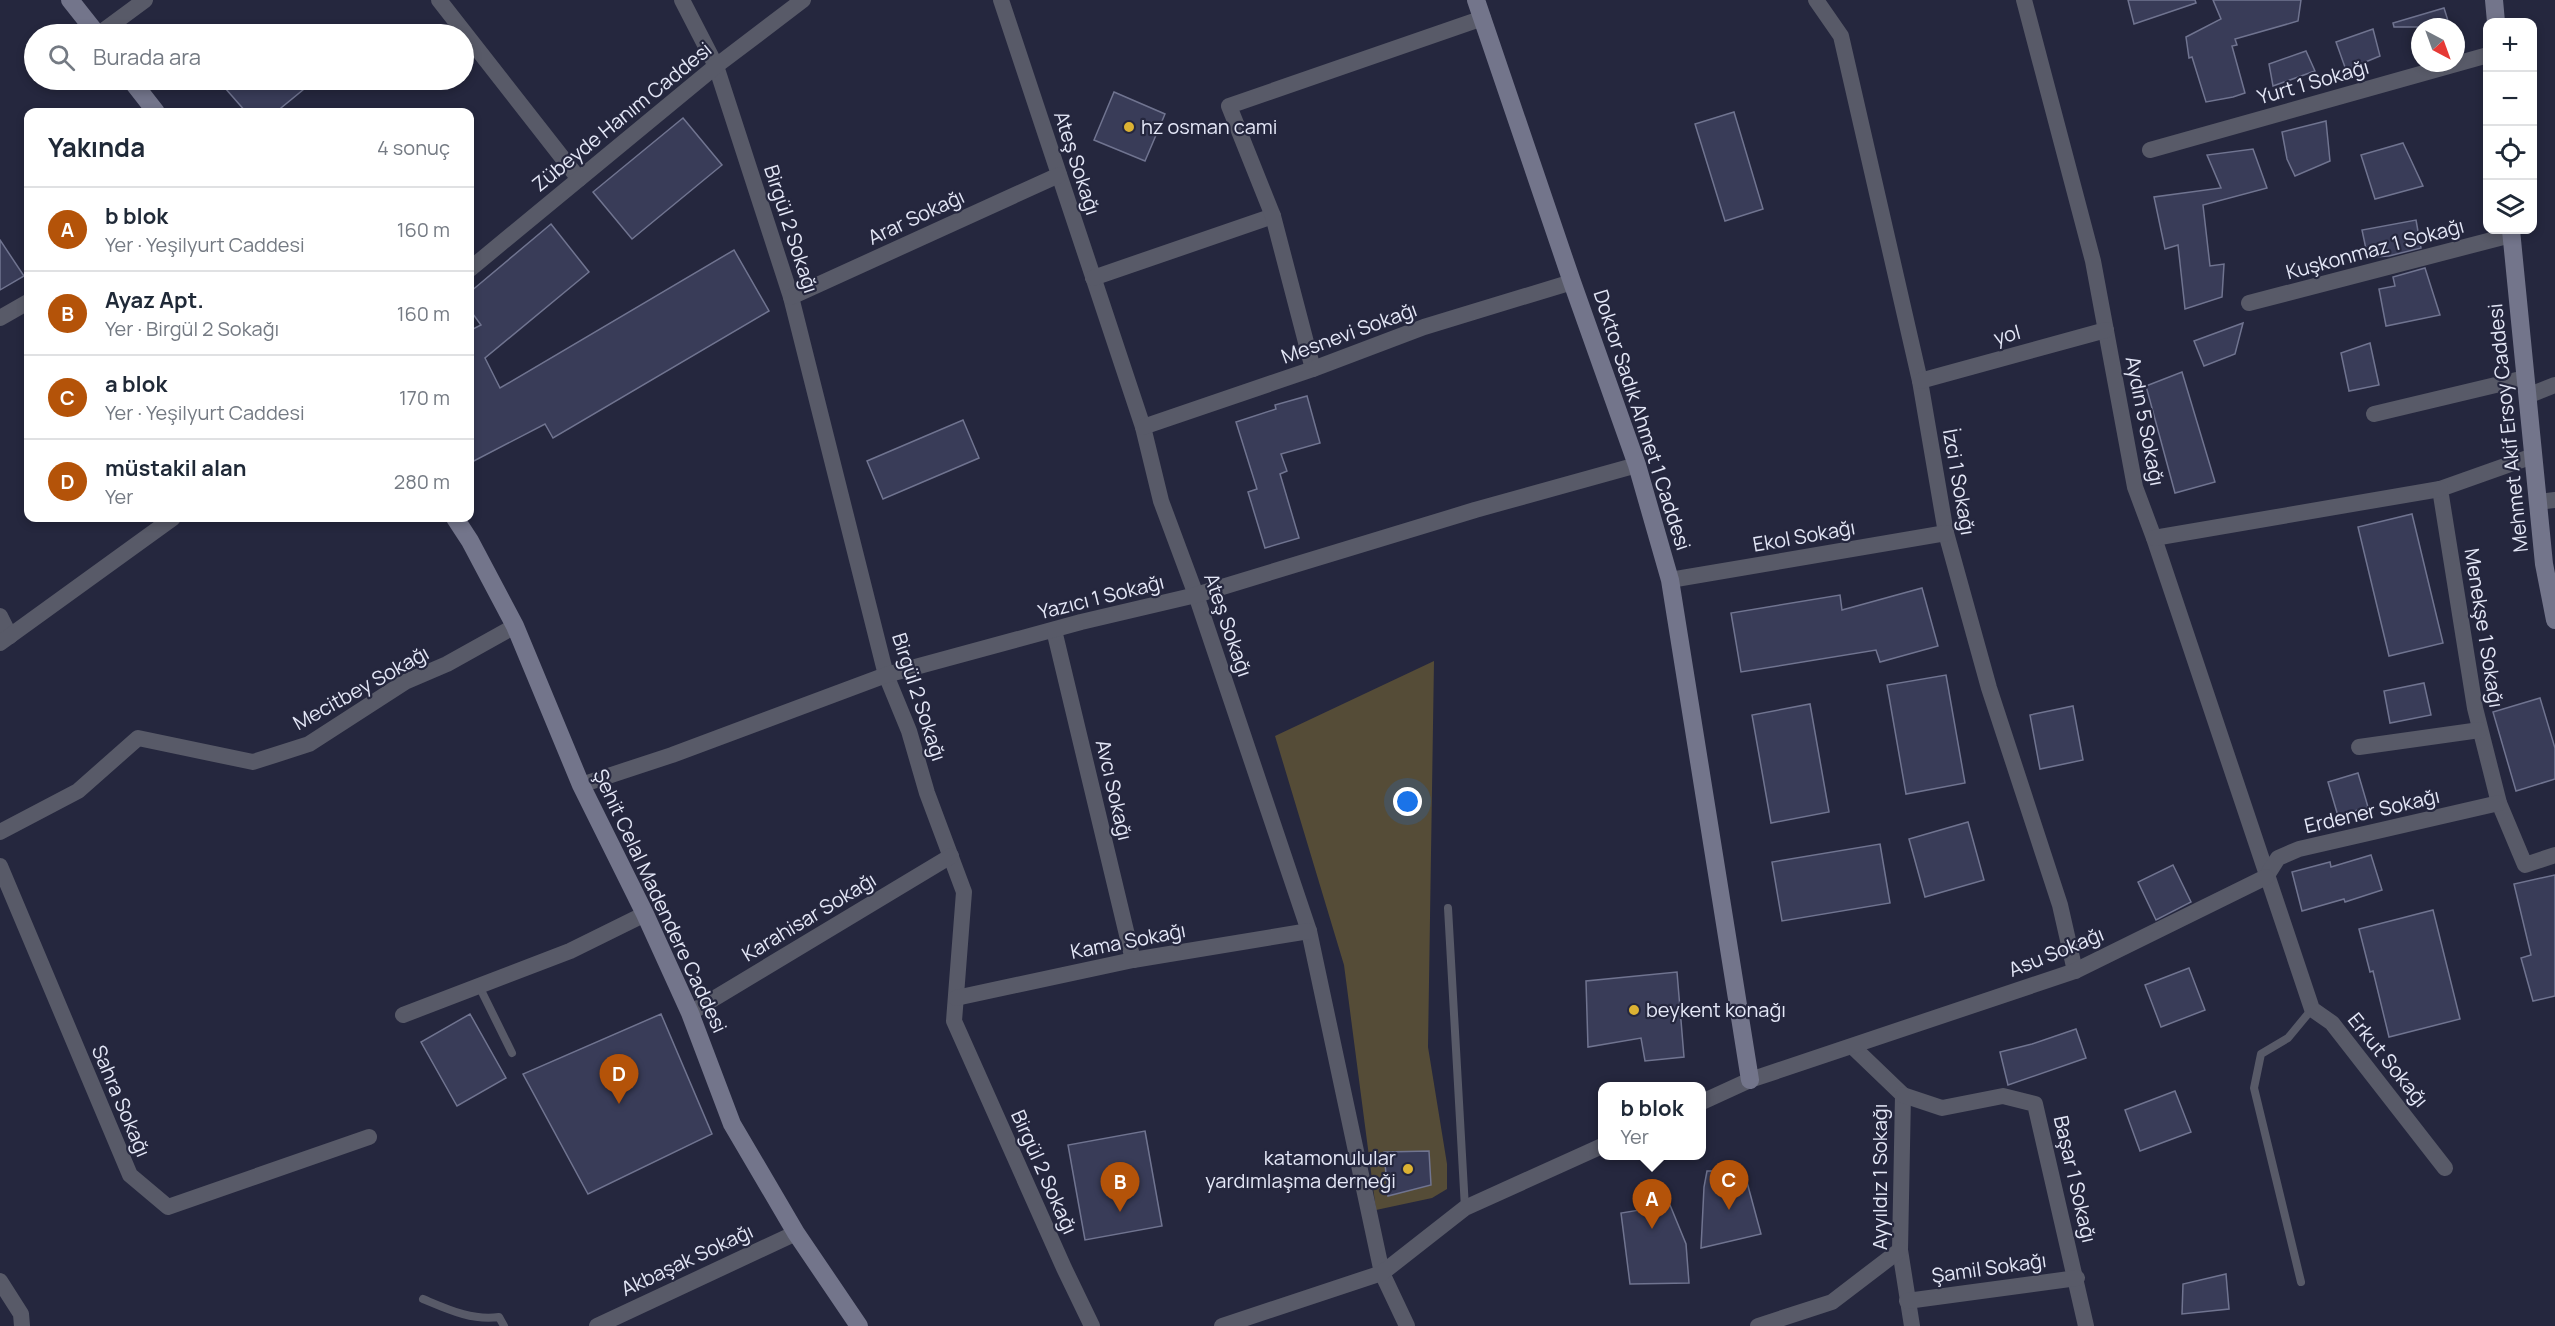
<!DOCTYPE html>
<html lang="tr">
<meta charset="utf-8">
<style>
:root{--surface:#fff;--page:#f6f6f7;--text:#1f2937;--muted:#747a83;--line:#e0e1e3;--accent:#b45309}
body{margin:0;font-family:Manrope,sans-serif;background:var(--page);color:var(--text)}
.controls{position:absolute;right:18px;top:18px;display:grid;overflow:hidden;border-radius:12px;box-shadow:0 3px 9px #0003}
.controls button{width:54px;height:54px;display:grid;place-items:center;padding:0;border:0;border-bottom:2px solid var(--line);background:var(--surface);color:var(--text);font:30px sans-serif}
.compass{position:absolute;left:2411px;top:18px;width:54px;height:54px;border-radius:50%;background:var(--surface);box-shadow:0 3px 9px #0003;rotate:139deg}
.you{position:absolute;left:1408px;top:802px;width:21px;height:21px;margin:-15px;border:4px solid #fff;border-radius:50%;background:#1a73e8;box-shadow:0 0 0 9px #1a73e833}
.badge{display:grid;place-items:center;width:39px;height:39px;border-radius:50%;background:var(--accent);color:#fff;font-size:20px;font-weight:700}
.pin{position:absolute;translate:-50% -50px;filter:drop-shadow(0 2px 3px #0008)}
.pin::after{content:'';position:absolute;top:32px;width:21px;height:18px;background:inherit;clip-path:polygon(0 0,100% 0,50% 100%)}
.popup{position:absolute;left:1598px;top:1082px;width:108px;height:78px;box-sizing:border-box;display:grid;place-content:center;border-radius:12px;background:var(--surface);filter:drop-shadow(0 2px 4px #0005);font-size:20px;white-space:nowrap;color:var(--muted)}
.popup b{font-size:22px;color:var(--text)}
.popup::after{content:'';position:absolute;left:50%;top:100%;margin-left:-12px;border:12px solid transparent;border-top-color:var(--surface)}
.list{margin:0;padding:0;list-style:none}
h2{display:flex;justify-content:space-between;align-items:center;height:78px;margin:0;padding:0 24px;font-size:26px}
h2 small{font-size:20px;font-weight:400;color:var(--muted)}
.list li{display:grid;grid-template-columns:39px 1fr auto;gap:18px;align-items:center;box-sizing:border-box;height:84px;padding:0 24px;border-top:2px solid var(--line)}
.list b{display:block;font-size:22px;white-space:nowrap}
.list p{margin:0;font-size:20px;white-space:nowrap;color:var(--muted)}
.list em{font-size:20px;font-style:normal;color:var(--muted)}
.icon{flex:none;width:33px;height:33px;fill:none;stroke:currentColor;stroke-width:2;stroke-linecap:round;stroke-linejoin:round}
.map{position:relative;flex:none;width:2555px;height:1326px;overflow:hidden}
.search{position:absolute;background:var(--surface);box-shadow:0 3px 9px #0003;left:24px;top:24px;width:450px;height:66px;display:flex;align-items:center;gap:15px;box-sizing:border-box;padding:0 21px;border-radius:33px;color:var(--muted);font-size:22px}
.panel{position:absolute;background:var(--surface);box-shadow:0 3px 9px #0003;left:24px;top:108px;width:450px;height:414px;border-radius:12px}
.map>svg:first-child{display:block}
.green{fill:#554c37}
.building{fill:#393c58;stroke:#707490;stroke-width:1.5}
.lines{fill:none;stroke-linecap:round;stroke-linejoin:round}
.lane{stroke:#585a68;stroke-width:8}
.street{stroke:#585a68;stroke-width:16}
.secondary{stroke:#73758b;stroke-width:18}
.poi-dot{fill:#dcb233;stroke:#25273e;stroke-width:2}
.labels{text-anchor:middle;stroke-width:4.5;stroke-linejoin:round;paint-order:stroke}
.street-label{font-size:20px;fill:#e4e7f7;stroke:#25273e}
.poi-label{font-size:20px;fill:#e4e7f7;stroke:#25273e;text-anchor:start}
</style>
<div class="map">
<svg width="2555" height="1326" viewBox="0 0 2555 1326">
<rect width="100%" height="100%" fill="#25273e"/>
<!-- green -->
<polygon class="green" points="1434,661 1428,1047 1447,1164 1447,1189 1432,1198 1376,1210 1344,965 1275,736"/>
<!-- building -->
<g class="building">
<polygon points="2128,0 2195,0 2196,3 2134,24"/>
<polygon points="2213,0 2301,0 2298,21 2235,39 2237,45 2232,46 2245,93 2233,97 2206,102 2192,57 2189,58 2186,37 2221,19"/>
<polygon points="2444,8 2450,27 2394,27 2393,23"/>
<polygon points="2373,29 2380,56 2346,70 2336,42"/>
<polygon points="2306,51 2315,71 2273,86 2269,64"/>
<polygon points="218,80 315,80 276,112 246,112"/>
<polygon points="1114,92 1165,114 1145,161 1094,140"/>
<polygon points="1734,112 1763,209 1725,221 1695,124"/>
<polygon points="683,118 722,165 632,239 593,192"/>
<polygon points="2326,121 2330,161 2295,176 2287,159 2282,132"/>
<polygon points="2403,143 2423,186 2375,199 2361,155"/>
<polygon points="2253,149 2267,188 2203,205 2210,266 2224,264 2222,297 2185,309 2178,245 2165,249 2154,197 2221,188 2207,155"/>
<polygon points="2416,220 2421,248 2389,256 2374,257 2372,248 2366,249 2362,230"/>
<polygon points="551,224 589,272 485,358 500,388 734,250 769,311 553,438 545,424 470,463 470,328 471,330 481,325 470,310 470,292"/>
<polygon points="0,240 24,276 0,290"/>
<polygon points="2425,268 2440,315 2386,326 2379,289 2395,286 2393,277"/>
<polygon points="2243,323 2235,354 2204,366 2194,341"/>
<polygon points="2370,343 2379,385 2349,391 2341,353"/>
<polygon points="2182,372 2215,482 2175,493 2146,386"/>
<polygon points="1307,396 1320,443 1281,454 1287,471 1280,474 1299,538 1265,548 1248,492 1257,489 1236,422 1276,409 1275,405"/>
<polygon points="963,420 979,458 883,499 867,461"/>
<polygon points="2412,514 2443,643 2389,656 2358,527"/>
<polygon points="1922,588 1938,646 1880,662 1876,650 1741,672 1731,613 1840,595 1842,610"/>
<polygon points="1946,675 1965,783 1906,794 1887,685"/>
<polygon points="2424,683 2431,715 2390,723 2384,691"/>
<polygon points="2540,698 2555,748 2555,779 2516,791 2493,712"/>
<polygon points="1810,704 1829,812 1771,823 1752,715"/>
<polygon points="2073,706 2083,760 2040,769 2030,715"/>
<polygon points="2358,773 2368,807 2338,816 2328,782"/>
<polygon points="1968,822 1984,880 1925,897 1909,839"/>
<polygon points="1880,844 1890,903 1782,921 1772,862"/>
<polygon points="2371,855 2382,890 2345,902 2344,899 2302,911 2292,872 2330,862 2331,867"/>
<polygon points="2173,865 2191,902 2156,920 2138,882"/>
<polygon points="2555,875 2555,996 2533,1001 2521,958 2531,955 2514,884"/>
<polygon points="2433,910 2460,1019 2389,1037 2373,971 2370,972 2359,929"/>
<polygon points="2189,968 2205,1010 2161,1027 2145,985"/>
<polygon points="1677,972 1684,1057 1645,1061 1641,1038 1588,1047 1586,981"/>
<polygon points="470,1014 506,1078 457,1106 421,1042"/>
<polygon points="661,1014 712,1134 588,1194 523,1074"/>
<polygon points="2076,1029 2086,1058 2008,1085 2000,1052 2032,1044"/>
<polygon points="2175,1091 2191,1132 2140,1151 2125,1110"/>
<polygon points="1145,1131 1162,1226 1085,1240 1068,1145"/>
<polygon points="1429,1151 1431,1185 1388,1196 1384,1152"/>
<polygon points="1707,1171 1744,1171 1761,1234 1701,1248 1704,1187"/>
<polygon points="1670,1205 1686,1244 1689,1283 1630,1284 1621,1213"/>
<polygon points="2226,1274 2229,1309 2182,1314 2183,1284"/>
</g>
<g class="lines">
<!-- lane -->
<g class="lane">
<polyline points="1448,908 1465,1208"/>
<polyline points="479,986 512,1053"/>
<polyline points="2301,1282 2254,1088 2261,1054 2288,1038 2312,1009"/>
<path d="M423,1299C447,1309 472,1321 499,1317L504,1326"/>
</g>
<!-- street -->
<g class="street">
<polyline points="439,0 579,179"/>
<polyline points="682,0 716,66 791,297 886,675 909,731 927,793 964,892 954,1021 1064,1268 1092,1326"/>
<polyline points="1001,0 1143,427 1161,501 1196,595 1309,931 1382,1273 1407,1326"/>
<polyline points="1816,0 1841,36 1920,381 1946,533 1989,688 2060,905 2075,971"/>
<polyline points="2024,0 2093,261 2135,487 2154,538 2312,1009 2332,1023 2445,1168"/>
<polyline points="99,34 145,0"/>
<polyline points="2150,150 2488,55"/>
<polyline points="470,269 716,66 803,0"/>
<polyline points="1093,278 1273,216"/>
<polyline points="791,297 1059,175"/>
<polyline points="2249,303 2511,235"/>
<polyline points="0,318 28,302"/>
<polyline points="1313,369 1273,216 1229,106 1483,18"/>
<polyline points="1920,381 2106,330"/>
<polyline points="2527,396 2555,385"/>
<polyline points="2374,414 2525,378"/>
<polyline points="1143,427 1313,369 1424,327 1572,282"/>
<polyline points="2533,456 2440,489 2475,708 2499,803 2525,865 2555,855"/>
<polyline points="2538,502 2555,500"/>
<polyline points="2154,538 2440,489"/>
<polyline points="1670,580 1946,533"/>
<polyline points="0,616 10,636"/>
<polyline points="1054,630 1133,960"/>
<polyline points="0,643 173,518"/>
<polyline points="2359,747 2480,730"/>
<polyline points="581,785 672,755 886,675 1081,622 1196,595 1475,510 1637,465"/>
<polyline points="0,832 78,791 138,738 253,762 309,744 405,682 447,664 515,626"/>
<polyline points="0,866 130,1175 168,1207 369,1137"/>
<polyline points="2266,877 2278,858 2299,849 2499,803"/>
<polyline points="956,998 1133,960 1309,931"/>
<polyline points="690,1013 951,856"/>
<polyline points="403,1015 570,951 645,914"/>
<polyline points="1853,1047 1903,1095 1900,1250 1912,1326"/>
<polyline points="1903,1095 1942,1108 2003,1096 2035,1104 2086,1326"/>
<polyline points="1702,1102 1750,1080 2075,971 2266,877"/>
<polyline points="0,1281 21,1314 22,1326"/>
<polyline points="1907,1301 2077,1278"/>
<polyline points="597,1326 796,1233"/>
<polyline points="1222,1326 1382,1273 1465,1208 1602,1146"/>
<polyline points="1758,1326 1832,1302 1900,1250"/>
</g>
<!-- secondary -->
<g class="secondary">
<polyline points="70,0 97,34"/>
<polyline points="1476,0 1572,282 1637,465 1670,580 1750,1080"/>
<polyline points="2494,0 2496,22"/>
<polyline points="131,80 156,112"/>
<polyline points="2511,230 2544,564 2555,620"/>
<polyline points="455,518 470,541 515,626 581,785 645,914 690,1013 732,1124 796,1233 859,1326"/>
</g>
</g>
<!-- markers -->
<g class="poi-dot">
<circle cx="1129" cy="127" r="6"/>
<circle cx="1634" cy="1010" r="6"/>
<circle cx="1408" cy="1169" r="6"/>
</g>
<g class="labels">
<!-- street labels -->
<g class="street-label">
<text transform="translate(2313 82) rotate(-16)" y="7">Yurt 1 Sokağı</text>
<text transform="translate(622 117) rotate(-39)" y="7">Zübeyde Hanım Caddesi</text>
<text transform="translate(1077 163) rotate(72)" y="7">Ateş Sokağı</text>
<text transform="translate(916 217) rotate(-25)" y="7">Arar Sokağı</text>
<text transform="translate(791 229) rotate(72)" y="7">Birgül 2 Sokağı</text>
<text transform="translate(2375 249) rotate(-15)" y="7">Kuşkonmaz 1 Sokağı</text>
<text transform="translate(1349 333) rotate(-20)" y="7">Mesnevi Sokağı</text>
<text transform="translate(2007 335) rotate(-15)" y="7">yol</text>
<text transform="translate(1642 420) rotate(72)" y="7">Doktor Sadık Ahmet 1 Caddesi</text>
<text transform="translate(2145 421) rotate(79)" y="7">Aydın 5 Sokağı</text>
<text transform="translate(2508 428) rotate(-96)" y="7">Mehmet Akif Ersoy Caddesi</text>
<text transform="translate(1959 482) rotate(80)" y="7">İzci 1 Sokağı</text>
<text transform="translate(1804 536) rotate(-10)" y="7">Ekol Sokağı</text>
<text transform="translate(1101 597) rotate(-14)" y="7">Yazıcı 1 Sokağı</text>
<text transform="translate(1228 625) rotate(71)" y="7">Ateş Sokağı</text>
<text transform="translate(2484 628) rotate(81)" y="7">Menekşe 1 Sokağı</text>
<text transform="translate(361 688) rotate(-29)" y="7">Mecitbey Sokağı</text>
<text transform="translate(919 697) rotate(72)" y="7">Birgül 2 Sokağı</text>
<text transform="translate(1114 790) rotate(77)" y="7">Avcı Sokağı</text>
<text transform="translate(2372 811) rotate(-13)" y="7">Erdener Sokağı</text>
<text transform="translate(660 901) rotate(65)" y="7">Şehit Celal Madendere Caddesi</text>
<text transform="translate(809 917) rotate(-31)" y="7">Karahisar Sokağı</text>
<text transform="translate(1128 941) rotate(-11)" y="7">Kama Sokağı</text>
<text transform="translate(2056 952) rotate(-22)" y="7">Asu Sokağı</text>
<text transform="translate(2388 1060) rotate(51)" y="7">Erkut Sokağı</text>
<text transform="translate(121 1101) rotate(67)" y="7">Sahra Sokağı</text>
<text transform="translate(1044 1172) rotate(66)" y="7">Birgül 2 Sokağı</text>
<text transform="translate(1880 1177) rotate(-90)" y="7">Ayyıldız 1 Sokağı</text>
<text transform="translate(2075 1179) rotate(77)" y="7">Başar 1 Sokağı</text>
<text transform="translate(687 1260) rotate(-25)" y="7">Akbaşak Sokağı</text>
<text transform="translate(1989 1268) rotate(-8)" y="7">Şamil Sokağı</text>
</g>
<!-- poi labels -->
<g class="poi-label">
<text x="1141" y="134">hz osman cami</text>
<text x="1646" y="1017">beykent konağı</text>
<text x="1396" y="1165" text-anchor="end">katamonulular<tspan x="1396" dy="23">yardımlaşma derneği</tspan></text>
</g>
</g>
</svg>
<div class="controls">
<button>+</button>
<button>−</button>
<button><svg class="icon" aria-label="locate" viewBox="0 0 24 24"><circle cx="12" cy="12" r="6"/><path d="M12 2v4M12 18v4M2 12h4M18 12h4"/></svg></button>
<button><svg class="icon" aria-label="layers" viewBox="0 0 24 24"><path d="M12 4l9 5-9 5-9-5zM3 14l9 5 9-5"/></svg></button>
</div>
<svg class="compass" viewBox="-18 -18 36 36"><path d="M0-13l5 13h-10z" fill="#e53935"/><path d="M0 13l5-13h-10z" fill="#747a83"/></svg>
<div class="you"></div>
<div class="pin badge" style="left:1652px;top:1229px">A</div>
<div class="popup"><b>b blok</b>Yer</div>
<div class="pin badge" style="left:1120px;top:1212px">B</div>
<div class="pin badge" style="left:1729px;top:1210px">C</div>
<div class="pin badge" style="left:619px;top:1104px">D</div>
<div class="search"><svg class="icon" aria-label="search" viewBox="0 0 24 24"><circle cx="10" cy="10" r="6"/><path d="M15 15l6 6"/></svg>Burada ara</div>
<section class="panel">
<h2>Yakında<small>4 sonuç</small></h2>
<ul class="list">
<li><span class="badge">A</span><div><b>b blok</b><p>Yer · Yeşilyurt Caddesi</p></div><em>160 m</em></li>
<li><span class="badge">B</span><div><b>Ayaz Apt.</b><p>Yer · Birgül 2 Sokağı</p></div><em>160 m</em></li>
<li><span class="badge">C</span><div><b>a blok</b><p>Yer · Yeşilyurt Caddesi</p></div><em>170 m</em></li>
<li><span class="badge">D</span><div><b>müstakil alan</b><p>Yer</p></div><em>280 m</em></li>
</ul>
</section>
</div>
